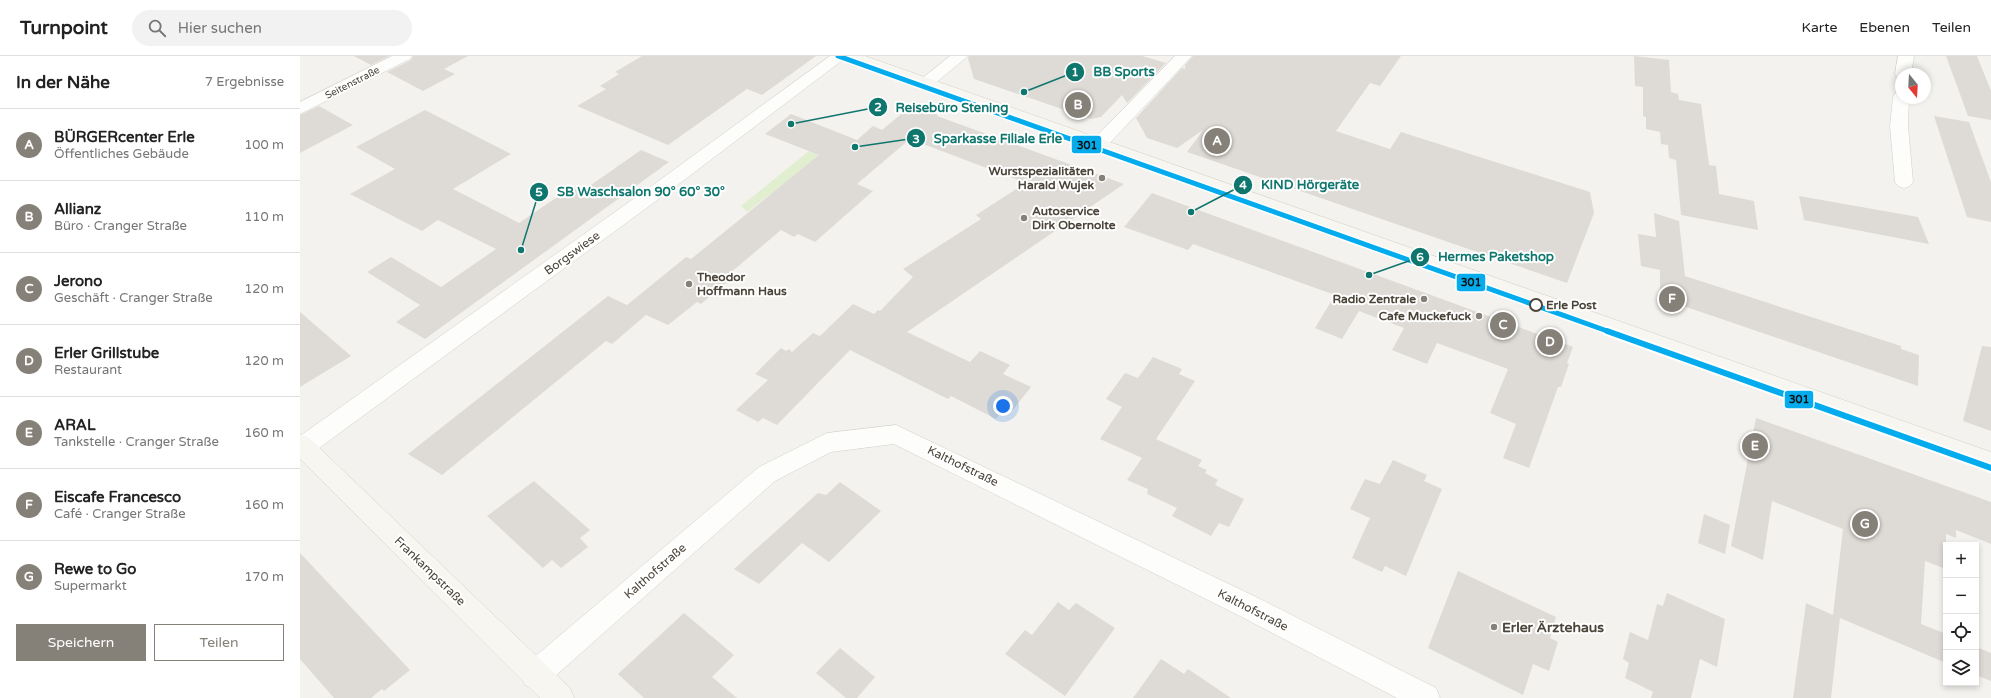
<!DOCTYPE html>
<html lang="de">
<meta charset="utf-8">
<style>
:root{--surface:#fff;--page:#f2f2f2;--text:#222;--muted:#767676;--line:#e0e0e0;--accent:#868178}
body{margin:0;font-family:"Varela Round",sans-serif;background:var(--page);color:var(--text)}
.controls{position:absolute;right:12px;bottom:12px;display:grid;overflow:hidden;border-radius:0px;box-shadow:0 2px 6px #0003}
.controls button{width:36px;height:36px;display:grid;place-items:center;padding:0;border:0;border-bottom:1px solid var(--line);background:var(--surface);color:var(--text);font:20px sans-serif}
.compass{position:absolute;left:1595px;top:12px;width:36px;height:36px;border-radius:50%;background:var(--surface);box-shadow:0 2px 6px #0003;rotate:162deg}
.you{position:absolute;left:703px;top:350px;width:14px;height:14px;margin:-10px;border:3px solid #fff;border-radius:50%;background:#1a73e8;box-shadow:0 0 0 6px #1a73e833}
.badge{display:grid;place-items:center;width:26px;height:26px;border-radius:50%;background:var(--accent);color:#fff;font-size:13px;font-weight:700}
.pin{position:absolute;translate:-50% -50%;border:2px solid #fff;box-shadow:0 1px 4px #0006}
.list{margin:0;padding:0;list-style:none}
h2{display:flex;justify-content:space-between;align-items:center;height:52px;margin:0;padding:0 16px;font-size:17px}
h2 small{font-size:13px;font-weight:400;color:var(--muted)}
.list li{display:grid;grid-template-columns:26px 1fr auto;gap:12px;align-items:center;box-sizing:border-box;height:72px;padding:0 16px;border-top:1px solid var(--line)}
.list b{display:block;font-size:15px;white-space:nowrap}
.list p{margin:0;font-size:13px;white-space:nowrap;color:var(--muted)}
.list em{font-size:13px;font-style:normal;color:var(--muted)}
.actions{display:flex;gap:8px;padding:12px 16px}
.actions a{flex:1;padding:9px 0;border:1px solid var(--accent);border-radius:0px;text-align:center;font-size:14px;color:var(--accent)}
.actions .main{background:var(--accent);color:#fff}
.icon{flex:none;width:22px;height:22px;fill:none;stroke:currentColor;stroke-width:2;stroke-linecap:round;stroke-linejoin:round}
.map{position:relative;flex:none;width:1691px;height:642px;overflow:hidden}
header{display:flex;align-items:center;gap:24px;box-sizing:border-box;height:56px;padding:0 20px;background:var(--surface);border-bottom:1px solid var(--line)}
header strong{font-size:19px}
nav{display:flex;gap:22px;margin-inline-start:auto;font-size:14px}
.search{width:280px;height:36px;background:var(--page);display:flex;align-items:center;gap:10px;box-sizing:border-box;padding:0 14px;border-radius:22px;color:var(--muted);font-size:15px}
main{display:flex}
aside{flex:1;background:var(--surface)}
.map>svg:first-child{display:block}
.green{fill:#e1eecf}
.building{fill:#dedbd6}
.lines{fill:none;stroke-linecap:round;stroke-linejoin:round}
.street-casing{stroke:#d2d0cb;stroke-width:1}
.secondary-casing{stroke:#d3cfc5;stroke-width:1}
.street{fill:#fdfdfc;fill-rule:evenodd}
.secondary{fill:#f7f6f1;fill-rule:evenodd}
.tram-1-far1-casing{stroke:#fff;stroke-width:8}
.tram-1-casing{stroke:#fff;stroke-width:10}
.tram-1-far1{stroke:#04aced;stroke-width:5}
.tram-1{stroke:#04aced;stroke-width:6}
.poi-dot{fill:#868178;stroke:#fff;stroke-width:1.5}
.stop-dot{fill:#fff;stroke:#4b4439;stroke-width:2}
.labels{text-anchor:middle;stroke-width:4;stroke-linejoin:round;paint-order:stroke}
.far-street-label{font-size:10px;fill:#4b4439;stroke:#fff}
.poi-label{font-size:12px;font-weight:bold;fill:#4b4439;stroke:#fff;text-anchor:end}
.street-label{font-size:12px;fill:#4b4439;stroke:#fff}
.stop-label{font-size:12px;font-weight:bold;fill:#4b4439;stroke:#fff;text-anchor:start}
.near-poi-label{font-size:14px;font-weight:bold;fill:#4b4439;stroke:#fff;text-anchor:start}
.leader{fill:none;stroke:#0f766e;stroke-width:1.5}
.callout-dot{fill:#0f766e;stroke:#fff;stroke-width:1.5}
.mark-label{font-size:12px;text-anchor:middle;font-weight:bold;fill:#fff}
.callout-label{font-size:13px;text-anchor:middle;font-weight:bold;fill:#0f766e;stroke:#fff;stroke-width:4;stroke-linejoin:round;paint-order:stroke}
.line-badge{stroke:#fff;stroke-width:1.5}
.pale-badge-label{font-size:11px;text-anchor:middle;font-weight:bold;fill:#111}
</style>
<header>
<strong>Turnpoint</strong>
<div class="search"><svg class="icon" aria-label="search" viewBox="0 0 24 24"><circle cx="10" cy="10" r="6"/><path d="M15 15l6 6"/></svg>Hier suchen</div>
<nav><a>Karte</a><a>Ebenen</a><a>Teilen</a></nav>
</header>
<main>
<aside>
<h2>In der Nähe<small>7 Ergebnisse</small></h2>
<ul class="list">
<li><span class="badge">A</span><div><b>BÜRGERcenter Erle</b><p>Öffentliches Gebäude</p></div><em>100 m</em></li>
<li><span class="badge">B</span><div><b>Allianz</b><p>Büro · Cranger Straße</p></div><em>110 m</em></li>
<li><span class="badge">C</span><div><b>Jerono</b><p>Geschäft · Cranger Straße</p></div><em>120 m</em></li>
<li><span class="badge">D</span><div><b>Erler Grillstube</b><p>Restaurant</p></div><em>120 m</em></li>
<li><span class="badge">E</span><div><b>ARAL</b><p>Tankstelle · Cranger Straße</p></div><em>160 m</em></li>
<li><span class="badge">F</span><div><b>Eiscafe Francesco</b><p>Café · Cranger Straße</p></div><em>160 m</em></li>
<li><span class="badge">G</span><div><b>Rewe to Go</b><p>Supermarkt</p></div><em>170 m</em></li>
</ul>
<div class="actions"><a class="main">Speichern</a><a>Teilen</a></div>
</aside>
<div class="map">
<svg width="1691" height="642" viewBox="0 0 1691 642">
<rect width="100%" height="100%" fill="#f4f2ee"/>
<!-- green -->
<polygon class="green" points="509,95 520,100 447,156 441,150"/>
<!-- building -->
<g class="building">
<polygon points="54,0 89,0 71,9"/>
<polygon points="113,0 168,0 144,13 155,18 123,35 87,16 111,4"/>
<polygon points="342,0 516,0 462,39 447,33 368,89 277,50 306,33 300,30 319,18 315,16"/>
<polygon points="669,0 842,0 866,7 827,47 822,39 801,61 791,63 674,23 668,2"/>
<polygon points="893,0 1101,0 1080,30 1070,27 1036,75 1090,93 1101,76 1290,136 1294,157 1267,227 887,96 903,74 877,92 847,82 836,62 882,12 885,13 885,9"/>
<polygon points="1334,0 1369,4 1371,36 1378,38 1379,44 1401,48 1409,109 1416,110 1419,138 1454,145 1458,174 1381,159 1376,104 1369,102 1368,89 1361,88 1360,76 1346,73 1346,61 1343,60 1343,31 1335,30"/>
<polygon points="1646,0 1677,0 1691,35 1691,64 1668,60"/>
<polygon points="612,49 638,59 637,60 824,128 607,276 670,306 680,295 710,309 703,318 731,331 712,355 705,352 696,363 651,340 648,343 550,294 477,369 463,362 458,366 436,354 468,324 455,318 481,292 486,295 489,293 492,296 513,277 520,280 553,248 574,258 578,254 580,255 613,221 603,213 681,163 676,159 726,127 610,83 557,128 573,135 515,186 498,178 494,181 481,174 422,224 427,226 401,248 397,246 368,269 346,259 312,288 306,285 142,419 108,398 308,240 327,249 386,201 391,203 519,99 465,78 491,58 557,84 573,70 582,74"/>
<polygon points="19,50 53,69 0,97 0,59"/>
<polygon points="125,54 211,98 153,133 219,167 272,131 281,136 341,94 369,106 125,283 96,266 120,249 67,216 91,201 141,231 196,193 138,164 122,175 50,138 95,113 56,91"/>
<polygon points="1634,60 1669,66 1691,126 1691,166 1667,161"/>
<polygon points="852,137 1273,291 1267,307 1269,308 1261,331 1258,331 1229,412 1203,402 1216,368 1190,357 1208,313 1137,287 1127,308 1092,294 1104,272 1059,255 1042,283 1015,272 1035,239 893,188 888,194 824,171"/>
<polygon points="1499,140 1618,161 1629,188 1504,164"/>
<polygon points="1354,157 1379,165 1385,220 1601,290 1601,293 1619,299 1618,330 1360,242 1360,214 1341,210 1338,178 1356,181"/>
<polygon points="0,256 51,300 0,331"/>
<polygon points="1682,290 1691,291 1691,375 1663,365"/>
<polygon points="853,301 882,313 879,318 895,325 856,383 902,404 898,410 907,414 905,417 918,424 915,429 944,443 929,471 919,467 911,480 872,460 877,452 847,438 848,433 827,424 842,402 800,383 822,351 806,343 825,317 838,322"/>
<polygon points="1456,362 1691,446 1691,488 1656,474 1656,482 1646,478 1646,513 1625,505 1621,568 1646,578 1646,607 1540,562 1531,642 1493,642 1506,547 1533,559 1543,473 1472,445 1463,504 1431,490"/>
<polygon points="1093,404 1127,419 1124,425 1142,433 1106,520 1085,510 1082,516 1052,502 1070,462 1050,453 1065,423 1080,428"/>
<polygon points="234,425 290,474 280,482 288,491 261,512 252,504 243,512 187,460"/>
<polygon points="540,426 581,455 529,506 502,487 459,528 434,513 518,437 526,439"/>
<polygon points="1404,458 1430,469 1425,498 1398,487"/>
<polygon points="0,497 110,614 84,635 82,633 71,642 34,642 0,603"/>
<polygon points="1158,515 1256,561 1250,582 1258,586 1249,615 1233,608 1223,639 1128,592"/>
<polygon points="1367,537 1425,563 1417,611 1400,603 1391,642 1351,642 1353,636 1325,622 1329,607 1323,603 1330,576 1348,584 1357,548 1363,550"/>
<polygon points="758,546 769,554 776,547 815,572 765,640 705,598 725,574 732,579"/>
<polygon points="384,557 434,599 412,621 437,642 344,642 318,618"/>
<polygon points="1676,591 1691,597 1691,625 1676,619"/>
<polygon points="540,592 575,621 557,642 546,642 516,617"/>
<polygon points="861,603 884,618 888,613 931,642 833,642"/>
</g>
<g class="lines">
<!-- street casing -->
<g class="street-casing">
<g id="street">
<polygon points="92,0 112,0 110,3 0,58 0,46"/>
<polygon points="530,0 548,0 367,137 11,398 3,401 0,400 0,380 353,129"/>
<polygon points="650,0 668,0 632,30 626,32 620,30 618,27 620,24"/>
<polygon points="875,0 892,0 804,93 798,94 792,93 789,89 792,85"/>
<polygon points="1598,0 1614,0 1611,18 1601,18 1601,22 1597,21 1595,18"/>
<polygon points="1601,36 1601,42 1609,42 1608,70 1613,126 1610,130 1604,132 1598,130 1595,126 1590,70 1593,41 1595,37"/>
<polygon points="596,369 954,540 1136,632 1140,642 1097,642 936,558 594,388 531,396 475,425 245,629 235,633 225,629 221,619 225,609 459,411 527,377"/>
</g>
</g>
<!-- secondary casing -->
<g class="secondary-casing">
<g id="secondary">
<polygon points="542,0 565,0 1691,396 1691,416 544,3"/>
<polygon points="0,378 8,381 270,632 274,642 240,642 0,403"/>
</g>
</g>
<!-- street -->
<use href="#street" class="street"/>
<!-- secondary -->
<use href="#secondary" class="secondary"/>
<!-- tram-1-far1 casing -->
<g class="tram-1-far1-casing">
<polyline id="tram-1-far1" points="538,0 1310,276"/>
</g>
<!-- tram-1 casing -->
<g class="tram-1-casing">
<polyline id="tram-1" points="1307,275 1691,412"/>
</g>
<!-- tram-1-far1 -->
<use href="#tram-1-far1" class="tram-1-far1"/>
<!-- tram-1 -->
<use href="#tram-1" class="tram-1"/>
</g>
<!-- markers -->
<g class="poi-dot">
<circle cx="802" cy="122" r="4"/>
<circle cx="724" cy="162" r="4"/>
<circle cx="389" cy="228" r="4"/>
<circle cx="1124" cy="243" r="4"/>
<circle cx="1179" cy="260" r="4"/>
<circle cx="1194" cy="571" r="4"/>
</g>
<circle class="stop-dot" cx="1236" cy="249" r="6"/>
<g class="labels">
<!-- far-street labels -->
<g class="far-street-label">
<text transform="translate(52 26) rotate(-27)" y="4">Seitenstraße</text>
</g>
<!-- poi labels -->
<g class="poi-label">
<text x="794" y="119">Wurstspezialitäten<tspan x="794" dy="14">Harald Wujek</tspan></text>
<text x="732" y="159" text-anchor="start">Autoservice<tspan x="732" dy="14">Dirk Obernolte</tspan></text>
<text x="397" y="225" text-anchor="start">Theodor<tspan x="397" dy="14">Hoffmann Haus</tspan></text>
<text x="1116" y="247">Radio Zentrale</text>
<text x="1171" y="264">Cafe Muckefuck</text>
</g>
<!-- street labels -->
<g class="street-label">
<text transform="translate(272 197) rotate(-36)" y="4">Borgswiese</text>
<text transform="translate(663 410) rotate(26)" y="4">Kalthofstraße</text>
<text transform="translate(130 515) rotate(44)" y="4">Frankampstraße</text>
<text transform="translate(355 515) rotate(-41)" y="4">Kalthofstraße</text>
<text transform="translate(953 554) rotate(27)" y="4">Kalthofstraße</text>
</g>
<!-- stop labels -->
<g class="stop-label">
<text x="1246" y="253">Erle Post</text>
</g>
<!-- near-poi labels -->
<g class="near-poi-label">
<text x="1202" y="576">Erler Ärztehaus</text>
</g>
</g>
<!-- callouts -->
<path class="leader" d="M724 36L775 16M491 68L578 51M555 91L616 82M891 156L943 129M221 194L239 136M1069 219L1120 201"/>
<g class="callout-dot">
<circle cx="724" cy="36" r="4"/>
<circle cx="491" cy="68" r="4"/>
<circle cx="555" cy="91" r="4"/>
<circle cx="891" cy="156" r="4"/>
<circle cx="221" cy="194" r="4"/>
<circle cx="1069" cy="219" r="4"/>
<circle cx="775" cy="16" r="10"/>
<circle cx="578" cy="51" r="10"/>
<circle cx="616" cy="82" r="10"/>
<circle cx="943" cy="129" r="10"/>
<circle cx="239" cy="136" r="10"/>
<circle cx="1120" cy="201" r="10"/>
</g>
<g class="mark-label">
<text x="775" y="20">1</text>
<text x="578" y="55">2</text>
<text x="616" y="87">3</text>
<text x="943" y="133">4</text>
<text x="239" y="140">5</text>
<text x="1120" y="205">6</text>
</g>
<g class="callout-label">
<text x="824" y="20">BB Sports</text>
<text x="652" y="56">Reisebüro Stening</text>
<text x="698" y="87">Sparkasse Filiale Erle</text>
<text x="1010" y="133">KIND Hörgeräte</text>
<text x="341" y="140">SB Waschsalon 90° 60° 30°</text>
<text x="1196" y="205">Hermes Paketshop</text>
</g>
<g class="line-badge">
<rect x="771" y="79" width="31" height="19" rx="4" fill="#04aced"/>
<rect x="1156" y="217" width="30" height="19" rx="4" fill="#04aced"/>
<rect x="1484" y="334" width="30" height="19" rx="4" fill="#04aced"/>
</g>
<g class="pale-badge-label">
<text x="787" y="93">301</text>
<text x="1171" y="230">301</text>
<text x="1499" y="347">301</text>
</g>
</svg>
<div class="controls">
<button>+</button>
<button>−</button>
<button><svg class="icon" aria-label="locate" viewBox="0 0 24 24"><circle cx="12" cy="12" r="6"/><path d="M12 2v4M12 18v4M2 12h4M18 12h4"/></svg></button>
<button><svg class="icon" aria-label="layers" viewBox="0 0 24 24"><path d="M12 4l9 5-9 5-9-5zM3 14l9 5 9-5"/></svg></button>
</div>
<svg class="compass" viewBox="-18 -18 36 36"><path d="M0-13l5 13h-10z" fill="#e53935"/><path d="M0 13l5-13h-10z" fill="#767676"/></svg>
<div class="you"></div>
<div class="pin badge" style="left:917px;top:85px">A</div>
<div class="pin badge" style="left:778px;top:49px">B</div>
<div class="pin badge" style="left:1203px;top:269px">C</div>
<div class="pin badge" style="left:1250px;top:286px">D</div>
<div class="pin badge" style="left:1455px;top:390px">E</div>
<div class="pin badge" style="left:1372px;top:243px">F</div>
<div class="pin badge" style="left:1565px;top:468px">G</div>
</div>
</main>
